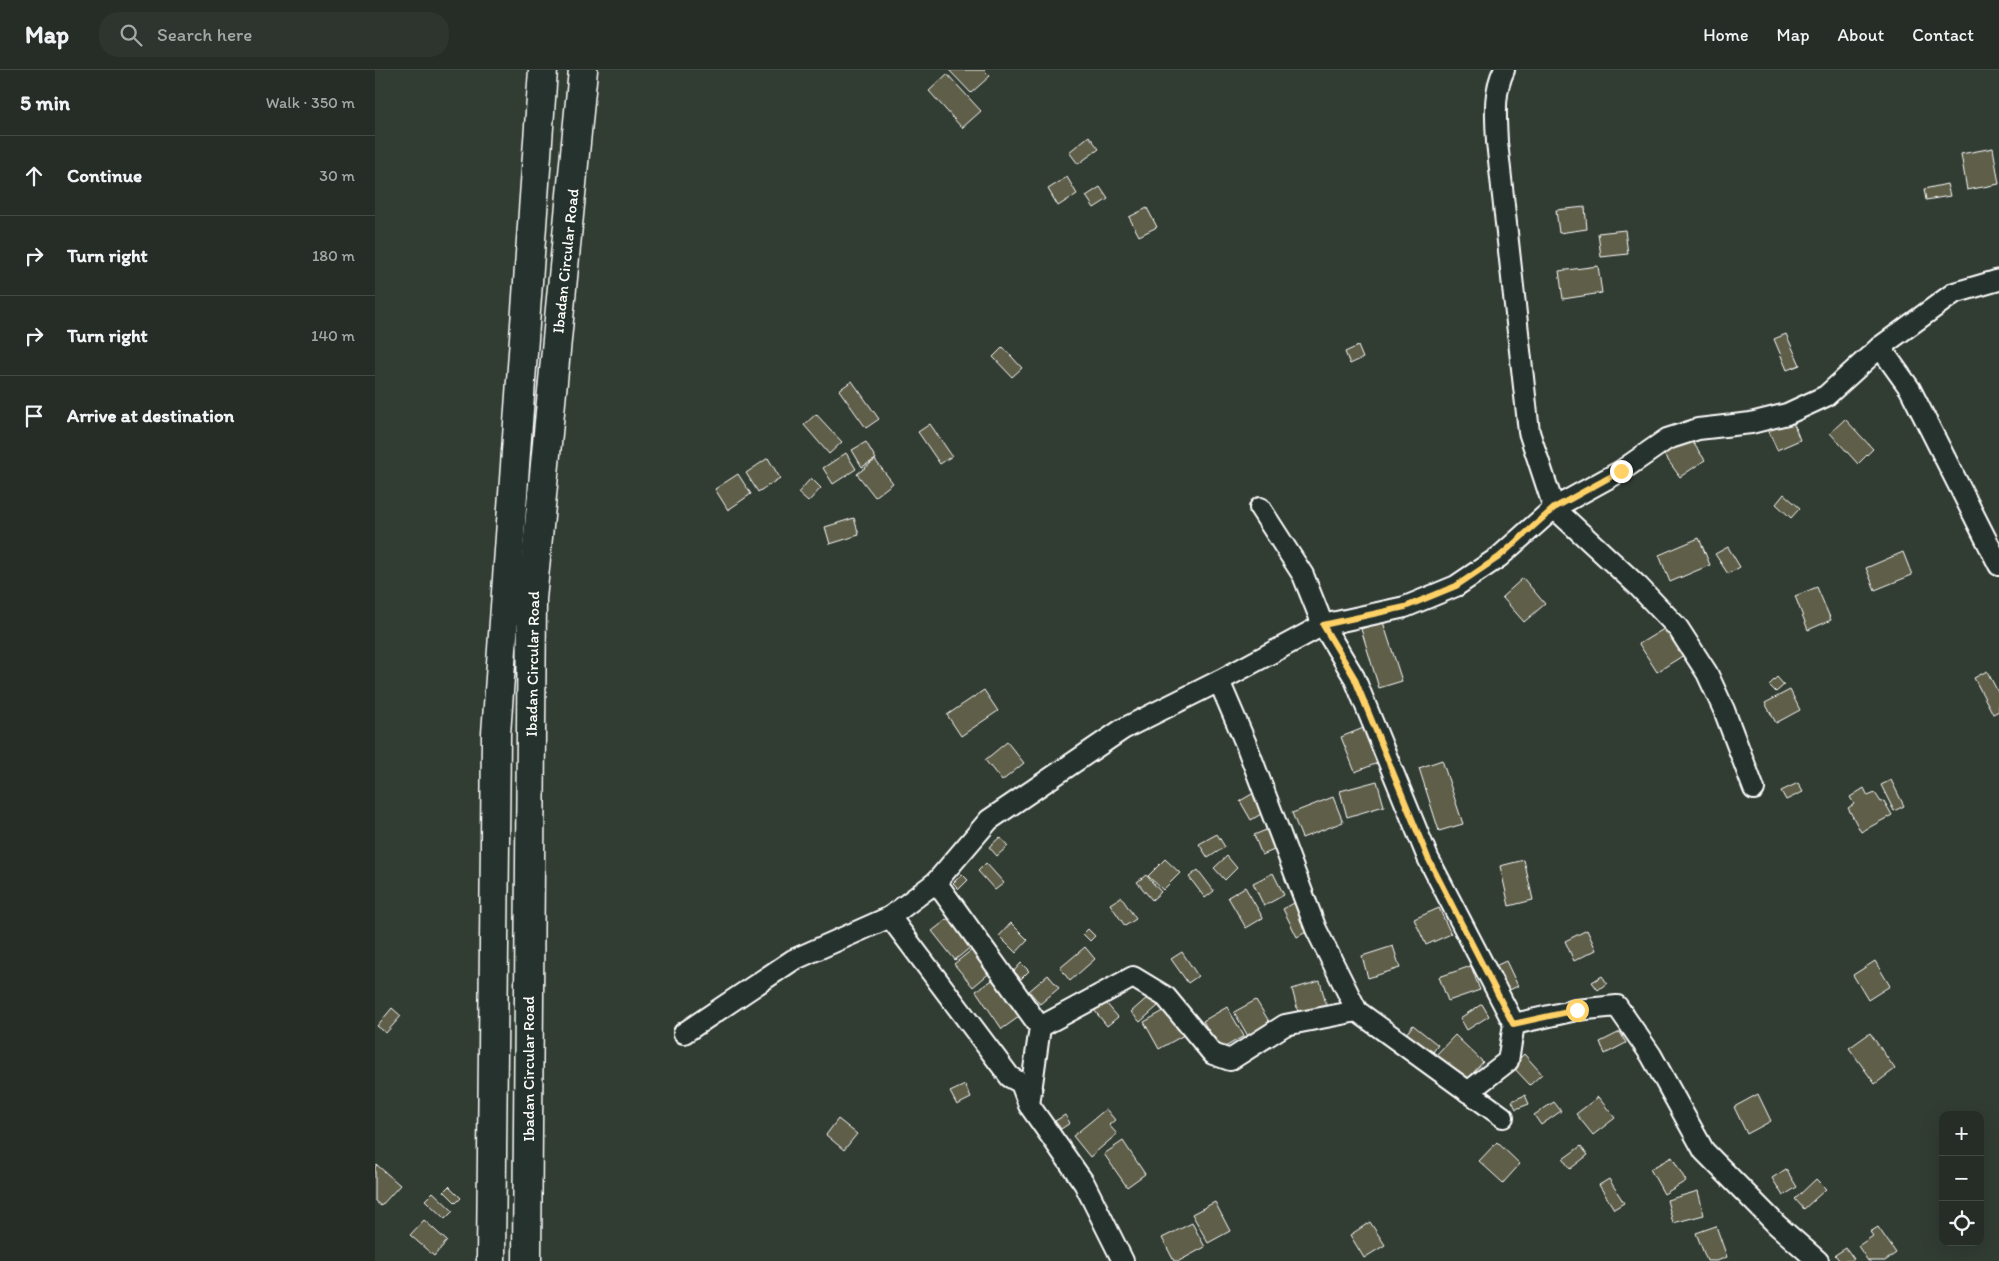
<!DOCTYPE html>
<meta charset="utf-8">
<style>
:root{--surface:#252d26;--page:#2d352e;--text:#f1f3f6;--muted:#a3a8a7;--line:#424943}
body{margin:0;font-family:Itim,sans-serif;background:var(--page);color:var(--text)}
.controls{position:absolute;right:15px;bottom:15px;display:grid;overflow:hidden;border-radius:10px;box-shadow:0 5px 20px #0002}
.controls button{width:45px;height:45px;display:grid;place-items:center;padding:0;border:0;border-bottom:1px solid var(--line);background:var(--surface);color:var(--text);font:25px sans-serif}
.stop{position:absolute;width:15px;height:15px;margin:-11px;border:4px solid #ffd166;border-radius:50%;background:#fff}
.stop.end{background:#ffd166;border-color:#fff;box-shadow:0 1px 5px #0008}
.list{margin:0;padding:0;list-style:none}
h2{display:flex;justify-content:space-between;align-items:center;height:65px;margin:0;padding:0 20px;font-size:21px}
h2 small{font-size:16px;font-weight:400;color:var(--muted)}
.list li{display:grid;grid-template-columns:32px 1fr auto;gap:15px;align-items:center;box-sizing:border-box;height:80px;padding:0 20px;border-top:1px solid var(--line)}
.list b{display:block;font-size:19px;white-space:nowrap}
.list em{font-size:16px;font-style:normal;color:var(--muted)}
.icon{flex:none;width:28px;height:28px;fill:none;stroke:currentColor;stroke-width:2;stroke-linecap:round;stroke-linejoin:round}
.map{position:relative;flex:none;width:1624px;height:1191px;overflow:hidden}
header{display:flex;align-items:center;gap:30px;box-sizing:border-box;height:70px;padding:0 25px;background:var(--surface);border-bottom:1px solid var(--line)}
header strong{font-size:24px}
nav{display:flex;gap:28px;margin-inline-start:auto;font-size:18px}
.search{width:350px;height:45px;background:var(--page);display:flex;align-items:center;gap:12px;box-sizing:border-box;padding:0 18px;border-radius:20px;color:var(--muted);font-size:19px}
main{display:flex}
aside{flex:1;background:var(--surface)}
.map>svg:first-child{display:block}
.building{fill:#5f5f4a;stroke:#fff}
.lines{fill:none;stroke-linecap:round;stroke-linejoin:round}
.minor-casing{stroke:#fff;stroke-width:24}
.highway-casing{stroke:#fff;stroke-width:31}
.minor{stroke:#26332d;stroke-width:20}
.highway{stroke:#26332d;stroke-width:28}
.route{stroke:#ffd166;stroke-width:6}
.labels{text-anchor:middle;stroke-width:4;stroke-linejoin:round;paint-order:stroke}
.street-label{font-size:16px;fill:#fff;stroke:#26332d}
</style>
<header>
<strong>Map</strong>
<div class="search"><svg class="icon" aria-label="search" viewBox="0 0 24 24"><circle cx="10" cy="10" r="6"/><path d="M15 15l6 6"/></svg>Search here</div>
<nav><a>Home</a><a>Map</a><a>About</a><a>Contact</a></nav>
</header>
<main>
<aside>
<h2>5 min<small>Walk · 350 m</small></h2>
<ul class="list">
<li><svg class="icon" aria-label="ahead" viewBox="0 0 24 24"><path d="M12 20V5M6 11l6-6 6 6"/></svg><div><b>Continue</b></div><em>30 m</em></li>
<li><svg class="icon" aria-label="right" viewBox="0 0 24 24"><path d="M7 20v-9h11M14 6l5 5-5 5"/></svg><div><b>Turn right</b></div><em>180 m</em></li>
<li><svg class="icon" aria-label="right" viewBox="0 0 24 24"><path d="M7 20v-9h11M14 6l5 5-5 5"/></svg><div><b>Turn right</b></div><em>140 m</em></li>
<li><svg class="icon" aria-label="arrive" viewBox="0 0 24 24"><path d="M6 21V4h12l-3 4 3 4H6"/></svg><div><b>Arrive at destination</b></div></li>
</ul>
</aside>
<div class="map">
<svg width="1624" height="1191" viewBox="0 0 1624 1191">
<rect width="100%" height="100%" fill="#313c33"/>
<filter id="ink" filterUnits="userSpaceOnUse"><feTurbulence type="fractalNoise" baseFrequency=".02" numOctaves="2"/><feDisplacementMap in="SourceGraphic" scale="10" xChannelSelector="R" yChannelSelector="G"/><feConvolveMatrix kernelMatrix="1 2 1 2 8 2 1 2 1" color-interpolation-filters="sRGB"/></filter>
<g filter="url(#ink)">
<!-- building -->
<g class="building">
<polygon points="574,0 609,0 615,6 596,23"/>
<polygon points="572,4 606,41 587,58 554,21"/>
<polygon points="714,66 724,79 703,94 694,82"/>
<polygon points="1618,78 1624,114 1592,120 1586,84"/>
<polygon points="692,107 702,124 683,136 673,119"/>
<polygon points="1572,114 1575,126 1551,130 1549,119"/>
<polygon points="725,117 733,129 719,138 711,126"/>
<polygon points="1210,137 1212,159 1184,163 1181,140"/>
<polygon points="772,138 782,157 764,166 754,147"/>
<polygon points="1250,160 1253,184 1226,187 1223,163"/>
<polygon points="1223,196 1227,223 1188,229 1184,201"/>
<polygon points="1411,264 1425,295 1412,300 1399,269"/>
<polygon points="983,276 988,288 975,294 970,282"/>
<polygon points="628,277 647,298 637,307 618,287"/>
<polygon points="477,311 504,349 491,358 464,320"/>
<polygon points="441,344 467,372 454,384 429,355"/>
<polygon points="1416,347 1425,370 1402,380 1392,357"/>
<polygon points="1470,349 1498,379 1483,394 1455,363"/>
<polygon points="555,354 577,386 565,394 543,362"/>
<polygon points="1312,364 1330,390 1305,407 1287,382"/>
<polygon points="491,372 501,389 487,397 477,380"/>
<polygon points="471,383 481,399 458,414 448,398"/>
<polygon points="393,388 405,408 383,422 371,403"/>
<polygon points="500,390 518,413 500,427 482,404"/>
<polygon points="363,404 376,424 353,440 340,419"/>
<polygon points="436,408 446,418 433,432 423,423"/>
<polygon points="1409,424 1425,438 1416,448 1401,434"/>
<polygon points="479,448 484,465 455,474 450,457"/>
<polygon points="1324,468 1335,495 1295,512 1284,485"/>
<polygon points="1353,477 1365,497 1353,504 1340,484"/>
<polygon points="1528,482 1537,505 1500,520 1491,498"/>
<polygon points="1148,508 1170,534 1149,552 1127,527"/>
<polygon points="1442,517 1456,550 1433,560 1420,526"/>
<polygon points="1008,552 1027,611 1004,618 986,559"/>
<polygon points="1292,557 1309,585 1282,602 1264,574"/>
<polygon points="1612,601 1624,624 1624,641 1618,644 1599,608"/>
<polygon points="1402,607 1409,615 1401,622 1394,615"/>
<polygon points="609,620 623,641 586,666 572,645"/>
<polygon points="1415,620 1425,640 1401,653 1390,633"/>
<polygon points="991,657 1005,692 980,702 966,667"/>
<polygon points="632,672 649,693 627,711 610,690"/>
<polygon points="1067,690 1088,754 1064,761 1044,698"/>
<polygon points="1516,710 1529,736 1519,741 1506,715"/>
<polygon points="1002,711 1009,736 972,747 965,721"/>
<polygon points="1423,713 1428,722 1411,730 1406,721"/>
<polygon points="1489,718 1493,726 1500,723 1506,732 1509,731 1517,745 1486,762 1473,738 1479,734 1475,727"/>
<polygon points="882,721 893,740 876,750 865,731"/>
<polygon points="958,727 968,752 927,768 917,743"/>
<polygon points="896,758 904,778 887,785 879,765"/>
<polygon points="842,764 850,777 833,788 824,774"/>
<polygon points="625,767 633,776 622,786 614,777"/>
<polygon points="852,786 862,798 850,810 839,798"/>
<polygon points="790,789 805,803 788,820 773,806"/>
<polygon points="1149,790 1158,830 1134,836 1125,796"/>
<polygon points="611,793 629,813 620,820 603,801"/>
<polygon points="823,800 839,821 830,828 814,807"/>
<polygon points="898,803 909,825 889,836 878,813"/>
<polygon points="587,804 593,810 584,819 578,813"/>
<polygon points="771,805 786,822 777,830 762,812"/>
<polygon points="870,817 888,848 871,858 853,827"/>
<polygon points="746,827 761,849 750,856 735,834"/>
<polygon points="921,832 935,860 922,867 908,839"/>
<polygon points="1064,838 1076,864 1051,875 1039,849"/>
<polygon points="575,847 597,876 580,890 557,861"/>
<polygon points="636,853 653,870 641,883 624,866"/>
<polygon points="713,859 720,866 715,871 708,864"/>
<polygon points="1212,860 1221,880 1199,891 1190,871"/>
<polygon points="1018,876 1025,898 993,908 987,886"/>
<polygon points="710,877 720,889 695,911 685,898"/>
<polygon points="599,878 617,901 598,917 579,894"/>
<polygon points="807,882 823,906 813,913 796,889"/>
<polygon points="1131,891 1143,916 1130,922 1118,897"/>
<polygon points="1500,891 1515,916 1493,930 1478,905"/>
<polygon points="646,893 654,901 646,909 639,901"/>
<polygon points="1096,896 1105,920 1073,931 1064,907"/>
<polygon points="673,905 684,918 665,934 654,921"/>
<polygon points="1227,906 1232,913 1223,920 1217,912"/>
<polygon points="622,907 648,944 627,959 601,921"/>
<polygon points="945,911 953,942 925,949 917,919"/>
<polygon points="725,926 743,947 732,956 715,935"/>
<polygon points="774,926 783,936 765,952 756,942"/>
<polygon points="881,930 895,953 873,966 859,942"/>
<polygon points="1107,934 1114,946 1092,960 1085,948"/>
<polygon points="852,937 869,966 845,980 828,951"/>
<polygon points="17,938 26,946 11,963 2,956"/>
<polygon points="794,938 809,965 784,979 769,952"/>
<polygon points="1038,955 1063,975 1056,985 1031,964"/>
<polygon points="1245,962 1251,973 1230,984 1225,972"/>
<polygon points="1495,963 1520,999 1500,1014 1474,978"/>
<polygon points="1080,965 1108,992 1089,1013 1060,986"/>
<polygon points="1149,984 1167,1004 1155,1015 1137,996"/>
<polygon points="590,1015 596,1028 582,1035 575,1022"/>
<polygon points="1383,1024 1396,1051 1372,1064 1359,1037"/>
<polygon points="1150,1025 1154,1034 1141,1039 1137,1031"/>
<polygon points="1223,1027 1240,1048 1218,1065 1201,1044"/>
<polygon points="1179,1032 1186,1041 1166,1055 1159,1045"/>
<polygon points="731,1039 740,1050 734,1055 742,1064 715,1087 698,1066"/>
<polygon points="690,1045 695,1053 686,1059 680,1051"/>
<polygon points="463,1049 482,1064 469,1080 451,1065"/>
<polygon points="748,1071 770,1104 752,1117 729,1084"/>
<polygon points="1122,1072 1145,1094 1128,1113 1104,1091"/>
<polygon points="1206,1076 1213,1085 1195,1099 1188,1089"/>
<polygon points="1297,1087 1311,1111 1289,1124 1275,1099"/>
<polygon points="2,1095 25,1115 6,1136 0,1131 0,1097"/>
<polygon points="1411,1099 1422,1117 1408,1126 1397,1108"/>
<polygon points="1234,1109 1249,1133 1239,1139 1224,1115"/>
<polygon points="1441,1109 1451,1119 1429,1139 1420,1129"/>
<polygon points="74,1116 86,1128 81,1133 69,1121"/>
<polygon points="1323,1121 1329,1145 1298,1153 1292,1130"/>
<polygon points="58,1122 78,1141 70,1149 50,1130"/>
<polygon points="840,1132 855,1161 833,1173 817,1144"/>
<polygon points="49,1150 72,1171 59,1186 35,1165"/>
<polygon points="995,1152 1010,1175 989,1188 975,1165"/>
<polygon points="817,1153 830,1177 804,1191 799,1191 787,1168"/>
<polygon points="1341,1156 1352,1187 1342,1191 1332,1191 1321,1163"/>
<polygon points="1503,1157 1521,1183 1510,1191 1493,1191 1483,1176 1498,1166 1495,1162"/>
<polygon points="1471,1178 1479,1189 1476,1191 1465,1191 1460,1185"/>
</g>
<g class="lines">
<!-- minor casing -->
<g class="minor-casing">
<g id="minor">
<path d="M1129,0C1118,23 1121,47 1122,72L1154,362L1179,438L1263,516L1303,558L1332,603L1349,640L1379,719"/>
<polyline points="1505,277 1535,319 1624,495"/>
<polyline points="885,438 928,505 948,555 1030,537 1081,516 1124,487 1179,438 1246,401 1292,369 1323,359 1376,353 1412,344 1451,326 1505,277 1579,223 1624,210"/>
<polyline points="844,611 948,555 979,607 1053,788 1139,954 1133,991 1093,1022"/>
<polyline points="561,812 665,957 654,1035 709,1113 748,1191"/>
<polyline points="515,847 635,1007 646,1013 654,1035"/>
<polyline points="1139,954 1201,940 1242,936 1276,985 1329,1081 1402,1155 1443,1191"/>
<polyline points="665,957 758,907 791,927 838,984 855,990 910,955 982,941"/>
<polyline points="309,963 418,890 515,847 561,812 614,750 748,659 844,611 871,674 941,859 982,941 1128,1047"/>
</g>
</g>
<!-- highway casing -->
<g class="highway-casing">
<g id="highway">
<polyline points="116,1191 121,664 168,0"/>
<polyline points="152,1191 157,529 208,0"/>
</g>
</g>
<!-- minor -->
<use href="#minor" class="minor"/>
<!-- highway -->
<use href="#highway" class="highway"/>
</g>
</g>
<g class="lines" filter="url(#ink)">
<!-- route -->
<polyline class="route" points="1202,940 1138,954 1053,788 979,607 948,555 1030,537 1081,516 1124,487 1179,438 1246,401"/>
</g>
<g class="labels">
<!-- street labels -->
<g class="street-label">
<text transform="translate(190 191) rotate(-84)" y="6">Ibadan Circular Road</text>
<text transform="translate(157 594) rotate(-89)" y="6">Ibadan Circular Road</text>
<text transform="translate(153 999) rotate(-90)" y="6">Ibadan Circular Road</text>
</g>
</g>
</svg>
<div class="controls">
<button>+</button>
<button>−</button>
<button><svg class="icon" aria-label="locate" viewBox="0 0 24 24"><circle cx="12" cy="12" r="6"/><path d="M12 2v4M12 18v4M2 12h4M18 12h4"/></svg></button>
</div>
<div class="stop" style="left:1202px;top:940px"></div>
<div class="stop end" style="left:1246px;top:401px"></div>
</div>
</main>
